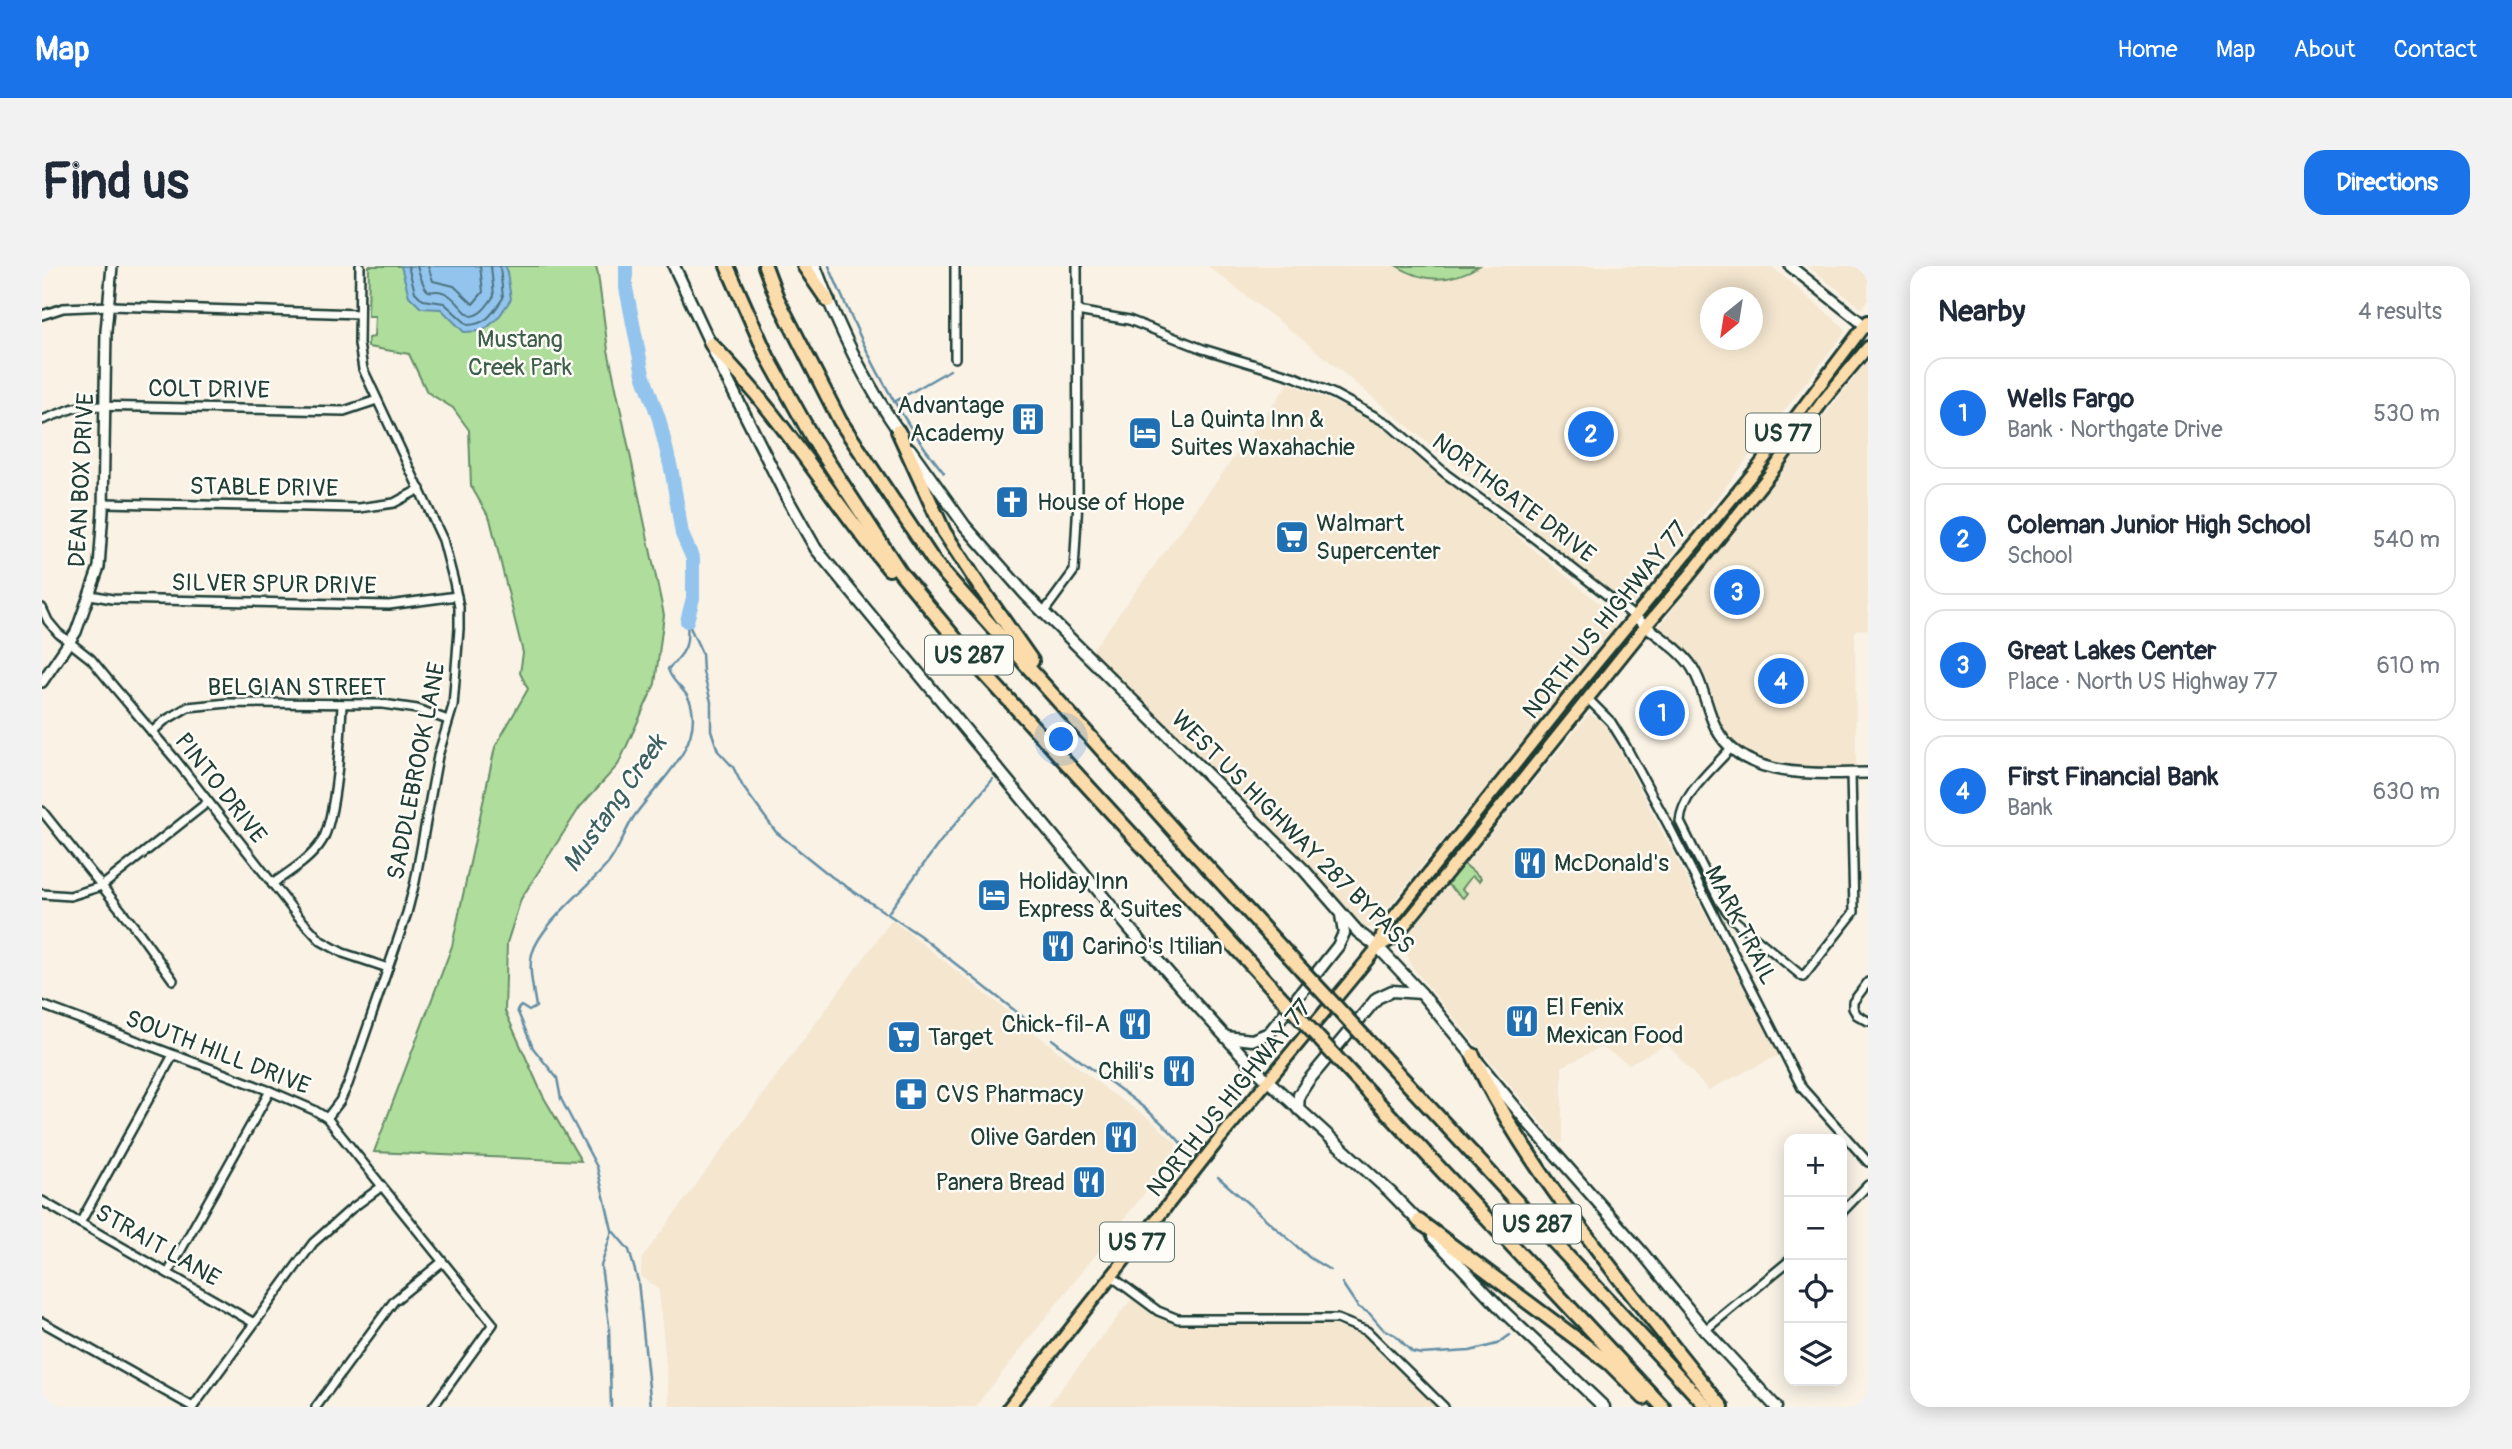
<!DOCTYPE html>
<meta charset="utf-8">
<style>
:root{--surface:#fff;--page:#f2f2f3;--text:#1f2937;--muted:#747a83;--line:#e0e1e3;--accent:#1a73e8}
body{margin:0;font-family:Pangolin,sans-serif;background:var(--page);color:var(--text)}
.controls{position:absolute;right:21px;bottom:21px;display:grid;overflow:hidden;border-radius:14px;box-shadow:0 4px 18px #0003}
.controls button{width:63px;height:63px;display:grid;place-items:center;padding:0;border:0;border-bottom:2px solid var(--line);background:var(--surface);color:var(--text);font:35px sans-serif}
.compass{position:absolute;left:1658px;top:21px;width:63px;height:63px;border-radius:50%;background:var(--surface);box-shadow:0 4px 18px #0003;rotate:210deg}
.you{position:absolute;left:1020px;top:474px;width:24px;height:24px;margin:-18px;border:5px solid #fff;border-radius:50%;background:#1a73e8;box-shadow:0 0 0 10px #1a73e833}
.badge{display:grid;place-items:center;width:46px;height:46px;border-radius:50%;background:var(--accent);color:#fff;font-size:23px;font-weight:700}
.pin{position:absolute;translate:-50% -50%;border:4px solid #fff;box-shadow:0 2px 7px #0006}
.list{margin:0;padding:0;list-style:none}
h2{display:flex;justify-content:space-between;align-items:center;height:91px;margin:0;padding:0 28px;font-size:30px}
h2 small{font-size:23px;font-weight:400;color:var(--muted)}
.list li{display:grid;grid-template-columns:46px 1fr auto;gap:21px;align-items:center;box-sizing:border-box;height:112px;margin:0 14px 14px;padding:0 14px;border:2px solid var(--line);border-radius:21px}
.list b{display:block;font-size:26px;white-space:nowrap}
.list p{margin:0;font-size:23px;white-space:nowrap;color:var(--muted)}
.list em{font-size:23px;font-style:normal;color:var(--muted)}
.icon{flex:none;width:38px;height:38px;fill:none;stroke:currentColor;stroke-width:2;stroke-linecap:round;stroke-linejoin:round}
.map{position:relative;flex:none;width:1826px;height:1141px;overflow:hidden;border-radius:21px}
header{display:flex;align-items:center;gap:42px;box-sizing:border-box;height:98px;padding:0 35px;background:var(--accent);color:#fff}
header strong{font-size:33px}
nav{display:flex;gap:38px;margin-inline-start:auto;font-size:24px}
.intro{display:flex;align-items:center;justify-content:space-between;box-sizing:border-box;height:168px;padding:0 42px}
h1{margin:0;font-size:49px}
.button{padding:18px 32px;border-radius:21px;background:var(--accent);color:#fff;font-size:24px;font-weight:700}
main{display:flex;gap:42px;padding:0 42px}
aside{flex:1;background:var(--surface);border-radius:21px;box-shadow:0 4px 18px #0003}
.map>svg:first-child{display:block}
.built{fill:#f4e6cf;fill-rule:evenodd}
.green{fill:#aedd9c;stroke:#668d68;stroke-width:2}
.water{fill:#92c4ee;stroke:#648ea4;stroke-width:2}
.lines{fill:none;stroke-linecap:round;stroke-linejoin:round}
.shore{stroke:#4d737e;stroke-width:2}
.stream{stroke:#648ea4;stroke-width:2.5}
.river{stroke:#92c4ee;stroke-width:14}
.minor-casing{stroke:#1f3d34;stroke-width:12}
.tertiary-casing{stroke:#1f3d34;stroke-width:14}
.secondary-casing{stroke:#1f3d34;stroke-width:15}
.primary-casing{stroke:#1f3d34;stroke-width:16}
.motorway-casing{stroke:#1f3d34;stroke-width:18}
.minor{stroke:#fdfcf7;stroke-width:7}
.tertiary{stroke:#fdfcf7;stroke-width:9}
.secondary{stroke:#fdfcf7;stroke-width:10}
.primary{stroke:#fcdcab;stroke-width:10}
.motorway{stroke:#fcdcab;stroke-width:12}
.motorway-bridge-casing{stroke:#1f3d34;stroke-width:18;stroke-linecap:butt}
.motorway-bridge{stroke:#fcdcab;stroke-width:12}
.labels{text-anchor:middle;stroke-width:5;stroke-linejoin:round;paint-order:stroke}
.shield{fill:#fdfcf7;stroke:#62766e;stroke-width:2}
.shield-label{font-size:23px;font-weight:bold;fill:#1f3d34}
.park-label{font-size:24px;fill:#3c5d49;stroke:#fdfcf7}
.street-label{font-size:24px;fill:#1f3d34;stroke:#fdfcf7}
.poi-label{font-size:24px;fill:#1f3d34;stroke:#fdfcf7;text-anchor:start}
.water-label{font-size:26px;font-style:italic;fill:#3c5f62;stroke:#fdfcf7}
</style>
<header>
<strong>Map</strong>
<nav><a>Home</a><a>Map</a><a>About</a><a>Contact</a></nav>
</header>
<div class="intro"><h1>Find us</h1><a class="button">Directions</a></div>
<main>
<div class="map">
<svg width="1826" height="1141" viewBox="0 0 1826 1141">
<rect width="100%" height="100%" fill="#f9f2e5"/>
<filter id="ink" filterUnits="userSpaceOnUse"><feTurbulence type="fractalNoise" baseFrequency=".0143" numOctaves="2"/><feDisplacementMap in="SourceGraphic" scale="14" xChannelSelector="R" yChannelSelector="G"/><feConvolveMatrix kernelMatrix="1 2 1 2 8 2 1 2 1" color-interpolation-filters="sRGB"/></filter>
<g filter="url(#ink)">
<!-- built -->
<g class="built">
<path d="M1166,0H1729L1803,62V66L1656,256L1590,338L1582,339L1270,81ZM1668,32H1710V74H1668Z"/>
<polygon points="1766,0 1826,0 1826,33 1819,42"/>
<polygon points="1826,94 1826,363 1813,364 1814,502 1753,502 1734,500 1705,486 1681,464 1667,419 1657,398 1617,361"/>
<polygon points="1247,117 1316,147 1345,165 1571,348 1574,361 1331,660 1323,663 1315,659 1049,386"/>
<polygon points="1547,448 1562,458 1569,468 1737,789 1666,824 1625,778 1587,798 1559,781 1520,801 1520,876 1518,879 1370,701 1362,680 1364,672 1377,655"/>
<polygon points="850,654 1065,824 1109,854 1135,878 1131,891 933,1141 628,1141 617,1024 599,1010 600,992"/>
<polygon points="1097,1024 1115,1038 1135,1048 1268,1050 1273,1047 1292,1060 1324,1070 1396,1141 1005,1141"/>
</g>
<!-- green -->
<g class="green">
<polygon points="327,0 554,0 556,8 566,84 622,349 613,418 576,499 538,541 479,633 465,677 463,745 501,830 539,895 332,886 410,680 453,481 486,423 478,407 481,387 448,253 429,220 427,164 411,142 385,126 367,88 326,81 326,72 332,71 333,50 326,50"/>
<path d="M1355,0H1437C1409,17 1382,17 1355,0Z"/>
<polygon points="1422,598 1439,612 1437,615 1430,610 1420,623 1425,627 1421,632 1405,618 1405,612 1415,600"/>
</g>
<!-- water -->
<polygon class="water" points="359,0 464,0 469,33 456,52 441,65 422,66 399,43 379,42 367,30"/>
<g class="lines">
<!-- shore -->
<g class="shore">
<path d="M366,0L373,26L381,34L402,37L426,59C445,58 451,47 461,32L458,0"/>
<path d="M375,0C388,43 387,15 408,30C416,36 421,45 429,50C440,49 446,38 452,30L449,0"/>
<polyline points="386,0 391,15 412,20 431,38 441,26 438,0"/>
</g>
<!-- stream -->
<g class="stream">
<path d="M787,0C819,76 849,142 902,207"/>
<polyline points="852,136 908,104"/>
<polyline points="646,357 660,387 661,406 669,436 669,464 676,485 691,501 701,521 734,566 790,611 877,669 995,762"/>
<polyline points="846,647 898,576 951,513"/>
<path d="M1010,773C1050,806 1116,844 1145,885"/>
<polyline points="1176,911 1268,992 1288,1004"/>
<polyline points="1300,1017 1316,1041 1327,1047 1341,1063 1353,1069 1370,1086 1379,1088 1428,1085 1455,1078 1468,1069"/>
<polyline points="569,1141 567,1059 559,1000 570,965"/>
<path d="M609,1141L596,1015L587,984L570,964L555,901L519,833L515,812L491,782L475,744L479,740L487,745L494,741C492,726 486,703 490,688C498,659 545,622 565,599C576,586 582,567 591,552C612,520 658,485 650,443C647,423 631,420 626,403C644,386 647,380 645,355"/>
</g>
<!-- river -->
<polyline class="river" points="584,0 584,22 601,108 617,153 630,207 640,268 651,293 651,332 645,355"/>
<!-- minor casing -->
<g class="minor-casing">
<g id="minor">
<polyline points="1035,45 1087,54 1161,83 1253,111 1292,128 1347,158 1404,208 1493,273 1593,351"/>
<polyline points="0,49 21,42 68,40 317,48"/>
<polyline points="913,92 913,0"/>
<polyline points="0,154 32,142 49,140 302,145 335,134"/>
<polyline points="61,237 317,242 352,237 378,223"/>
<polyline points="49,329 70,333 347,339 415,330"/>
<polyline points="0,342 6,355 16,367 49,393 67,415 133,493 255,649 279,675 301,687 346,702"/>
<polyline points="1002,346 1032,305 1036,234 1035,0"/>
<polyline points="1547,434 1569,456 1582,477 1629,564 1760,822 1826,896"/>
<polyline points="110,466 122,455 146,441 186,437 341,438 375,443 406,454"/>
<path d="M1689,482C1670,504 1640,527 1638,556L1678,636L1691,653L1761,711L1812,646L1809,507"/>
<polyline points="0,545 98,668 131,714"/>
<path d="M230,618C247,606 269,593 280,575C294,551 299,469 300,439"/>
<polyline points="0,628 28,630 60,620 166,536"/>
<polyline points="1826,716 1811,736 1811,742 1815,749 1826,755"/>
<polyline points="0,739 228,825 272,844 285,852 451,1058 391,1141"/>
<polyline points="285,852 298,835 306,818 365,647 373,616 396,490 411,440 417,363 417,341 412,316 401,274 321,103 317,78 318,0"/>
<polyline points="0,935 212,1057"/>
<polyline points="1800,946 1826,919"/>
<polyline points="38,957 131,789"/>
<polyline points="126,1007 228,825"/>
<polyline points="1069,1010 1116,1045 1136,1053 1295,1053 1325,1065 1402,1141"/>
<polyline points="0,1056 151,1141"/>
<polyline points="1663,1064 1747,995"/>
<polyline points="151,1141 271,977 309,943 339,921"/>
<polyline points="274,1141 352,1035 400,996"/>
</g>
</g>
<!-- tertiary casing -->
<g class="tertiary-casing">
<g id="tertiary">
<polyline points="1748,0 1826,62"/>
<path d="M1593,351C1611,367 1637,381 1650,401C1662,420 1664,442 1674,462C1701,515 1775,507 1826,507"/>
<polyline points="0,416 34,366 57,301 61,245 64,65 70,0"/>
</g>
</g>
<!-- secondary casing -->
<g class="secondary-casing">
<g id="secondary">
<polyline points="632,0 681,105 745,232 774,283 1088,663 1150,734 1212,802 1348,926 1381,960"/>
<path d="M773,0C795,59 824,119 860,170"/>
<polyline points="868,183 923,260 984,329 1262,604 1316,666 1336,681 1379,727 1488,859 1598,984 1663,1064 1734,1141"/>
<polyline points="1184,771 1210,774 1227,767 1296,680 1302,667 1299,649"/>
<polyline points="1256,843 1257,829 1266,815 1335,732 1350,725 1379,727"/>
<polyline points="1391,971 1463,1047 1562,1141"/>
</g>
</g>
<!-- primary casing -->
<g class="primary-casing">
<g id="primary">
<polyline points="1336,681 1352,672 1420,589 1604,360 1646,311 1728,208 1781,135 1826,81"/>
<polyline points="967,1141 1176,875 1336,681 1342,663 1534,422 1716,201 1826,55"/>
</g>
</g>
<!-- motorway casing -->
<g class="motorway-casing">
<g id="motorway">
<polyline points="685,0 725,90 771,173 858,306 941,406 1236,728"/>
<polyline points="723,0 735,32 798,155 893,297 1145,579 1259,703"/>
<polyline points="762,0 786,35"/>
<path d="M669,78C737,146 786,229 847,303"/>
<polyline points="856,165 902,266 934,315 990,395"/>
<polyline points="1325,774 1665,1141"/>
<path d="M1431,789C1468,869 1523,942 1577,1012C1611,1055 1645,1099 1680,1141"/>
<polyline points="1302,800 1621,1141"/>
<polyline points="1377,955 1567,1097 1602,1132"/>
</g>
</g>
<!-- minor -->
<use href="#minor" class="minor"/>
<!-- tertiary -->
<use href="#tertiary" class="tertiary"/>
<!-- secondary -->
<use href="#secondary" class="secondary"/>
<!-- primary -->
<use href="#primary" class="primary"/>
<!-- motorway -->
<use href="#motorway" class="motorway"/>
<!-- motorway-bridge casing -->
<g class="motorway-bridge-casing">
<g id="motorway-bridge">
<polyline points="1259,703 1325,774"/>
<polyline points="1236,728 1302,800"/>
</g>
</g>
<!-- motorway-bridge -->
<use href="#motorway-bridge" class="motorway-bridge"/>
</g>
</g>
<!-- icons -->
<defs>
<g id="building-square" transform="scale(1.75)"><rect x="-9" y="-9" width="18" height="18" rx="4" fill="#1f6fb2" stroke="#fdfcf7"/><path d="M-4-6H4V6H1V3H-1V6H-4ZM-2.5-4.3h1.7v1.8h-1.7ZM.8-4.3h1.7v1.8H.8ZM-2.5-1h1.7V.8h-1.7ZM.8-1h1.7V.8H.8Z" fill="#fff"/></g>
<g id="hotel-square" transform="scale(1.75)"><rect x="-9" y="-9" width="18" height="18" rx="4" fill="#1f6fb2" stroke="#fdfcf7"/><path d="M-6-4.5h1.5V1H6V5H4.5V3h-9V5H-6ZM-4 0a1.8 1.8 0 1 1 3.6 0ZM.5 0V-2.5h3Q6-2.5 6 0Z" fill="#fff"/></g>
<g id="church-square" transform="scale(1.75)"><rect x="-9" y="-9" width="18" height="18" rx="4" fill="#1f6fb2" stroke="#fdfcf7"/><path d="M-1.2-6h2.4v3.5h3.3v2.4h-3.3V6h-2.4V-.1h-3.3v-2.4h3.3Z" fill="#fff"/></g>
<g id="supermarket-square" transform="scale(1.75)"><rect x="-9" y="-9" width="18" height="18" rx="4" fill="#1f6fb2" stroke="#fdfcf7"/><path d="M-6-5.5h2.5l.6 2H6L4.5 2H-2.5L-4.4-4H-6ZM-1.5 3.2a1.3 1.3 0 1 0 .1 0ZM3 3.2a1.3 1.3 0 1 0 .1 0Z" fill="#fff"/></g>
<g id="restaurant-square" transform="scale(1.75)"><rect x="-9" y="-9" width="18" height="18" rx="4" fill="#1f6fb2" stroke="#fdfcf7"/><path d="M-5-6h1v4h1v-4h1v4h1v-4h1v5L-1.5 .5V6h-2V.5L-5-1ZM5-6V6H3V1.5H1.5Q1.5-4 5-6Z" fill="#fff"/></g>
<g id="pharmacy-square" transform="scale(1.75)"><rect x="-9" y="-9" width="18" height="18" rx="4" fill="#1f6fb2" stroke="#fdfcf7"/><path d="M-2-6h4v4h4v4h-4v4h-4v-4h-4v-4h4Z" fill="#fff"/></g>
</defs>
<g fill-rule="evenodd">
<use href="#building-square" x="986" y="153"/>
<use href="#hotel-square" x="1103" y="167"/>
<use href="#church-square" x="970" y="236"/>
<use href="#supermarket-square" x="1250" y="271"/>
<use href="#restaurant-square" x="1488" y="597"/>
<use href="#hotel-square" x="952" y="629"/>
<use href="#restaurant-square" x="1016" y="680"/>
<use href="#restaurant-square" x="1480" y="755"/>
<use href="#restaurant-square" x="1093" y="758"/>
<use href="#supermarket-square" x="862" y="771"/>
<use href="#restaurant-square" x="1137" y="805"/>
<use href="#pharmacy-square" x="869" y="828"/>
<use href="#restaurant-square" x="1079" y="871"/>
<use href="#restaurant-square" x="1047" y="916"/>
</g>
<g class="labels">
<!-- shield labels -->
<g class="shield">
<rect x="1704" y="147.5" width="74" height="39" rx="5"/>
<rect x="883" y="369.5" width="88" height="39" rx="5"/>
<rect x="1451" y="938.5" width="88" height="39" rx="5"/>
<rect x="1058" y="956.5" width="74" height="39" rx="5"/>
</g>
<g class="shield-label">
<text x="1741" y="175">US 77</text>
<text x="927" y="397">US 287</text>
<text x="1495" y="966">US 287</text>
<text x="1095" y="984">US 77</text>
</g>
<!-- park labels -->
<g class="park-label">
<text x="478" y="81">Mustang<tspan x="478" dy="28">Creek Park</tspan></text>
</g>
<!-- street labels -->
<g class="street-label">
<text transform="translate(167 123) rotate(1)" y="8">COLT DRIVE</text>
<text transform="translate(39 214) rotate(-87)" y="8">DEAN BOX DRIVE</text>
<text transform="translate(222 221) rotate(1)" y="8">STABLE DRIVE</text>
<text transform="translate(1472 232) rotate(37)" y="8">NORTHGATE DRIVE</text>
<text transform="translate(232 318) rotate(1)" y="8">SILVER SPUR DRIVE</text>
<text transform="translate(1563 354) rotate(-51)" y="8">NORTH US HIGHWAY 77</text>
<text x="255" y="429">BELGIAN STREET</text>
<text transform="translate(374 505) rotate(-79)" y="8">SADDLEBROOK LANE</text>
<text transform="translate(179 522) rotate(52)" y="8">PINTO DRIVE</text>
<text transform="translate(1251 566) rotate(45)" y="8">WEST US HIGHWAY 287 BYPASS</text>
<text transform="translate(1699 659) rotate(63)" y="8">MARK TRAIL</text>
<text transform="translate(176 786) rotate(21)" y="8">SOUTH HILL DRIVE</text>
<text transform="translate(1187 832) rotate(-51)" y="8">NORTH US HIGHWAY 77</text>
<text transform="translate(116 979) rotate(30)" y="8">STRAIT LANE</text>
</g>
<!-- poi labels -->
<g class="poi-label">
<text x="962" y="147" text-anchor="end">Advantage<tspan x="962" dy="28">Academy</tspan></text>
<text x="1128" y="161">La Quinta Inn &amp;<tspan x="1128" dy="28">Suites Waxahachie</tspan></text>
<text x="995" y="244">House of Hope</text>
<text x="1274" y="265">Walmart<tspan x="1274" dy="28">Supercenter</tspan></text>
<text x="1512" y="605">McDonald's</text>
<text x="976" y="623">Holiday Inn<tspan x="976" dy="28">Express &amp; Suites</tspan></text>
<text x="1040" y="688">Carino's Itilian</text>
<text x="1504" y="749">El Fenix<tspan x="1504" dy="28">Mexican Food</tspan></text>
<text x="1068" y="766" text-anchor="end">Chick-fil-A</text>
<text x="886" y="779">Target</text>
<text x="1112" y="813" text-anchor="end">Chili's</text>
<text x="894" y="836">CVS Pharmacy</text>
<text x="1054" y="879" text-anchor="end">Olive Garden</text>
<text x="1023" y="924" text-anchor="end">Panera Bread</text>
</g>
<!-- water labels -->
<g class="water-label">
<text transform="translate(572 537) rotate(-55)" y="9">Mustang Creek</text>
</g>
</g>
</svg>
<div class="controls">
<button>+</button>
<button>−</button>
<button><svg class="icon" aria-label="locate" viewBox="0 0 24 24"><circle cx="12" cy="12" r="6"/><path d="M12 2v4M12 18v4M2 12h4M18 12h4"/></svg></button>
<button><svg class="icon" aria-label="layers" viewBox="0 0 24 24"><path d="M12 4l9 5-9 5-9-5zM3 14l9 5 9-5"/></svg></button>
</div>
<svg class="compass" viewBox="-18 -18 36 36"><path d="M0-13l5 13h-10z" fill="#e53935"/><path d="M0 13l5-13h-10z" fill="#747a83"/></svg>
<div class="you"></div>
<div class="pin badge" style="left:1620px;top:447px">1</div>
<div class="pin badge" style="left:1549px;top:168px">2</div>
<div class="pin badge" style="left:1695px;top:326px">3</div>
<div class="pin badge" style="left:1739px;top:415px">4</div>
</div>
<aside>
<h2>Nearby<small>4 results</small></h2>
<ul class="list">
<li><span class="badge">1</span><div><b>Wells Fargo</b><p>Bank · Northgate Drive</p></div><em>530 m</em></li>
<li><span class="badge">2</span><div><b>Coleman Junior High School</b><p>School</p></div><em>540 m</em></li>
<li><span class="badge">3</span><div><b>Great Lakes Center</b><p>Place · North US Highway 77</p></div><em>610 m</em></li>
<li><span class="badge">4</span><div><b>First Financial Bank</b><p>Bank</p></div><em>630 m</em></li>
</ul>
</aside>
</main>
